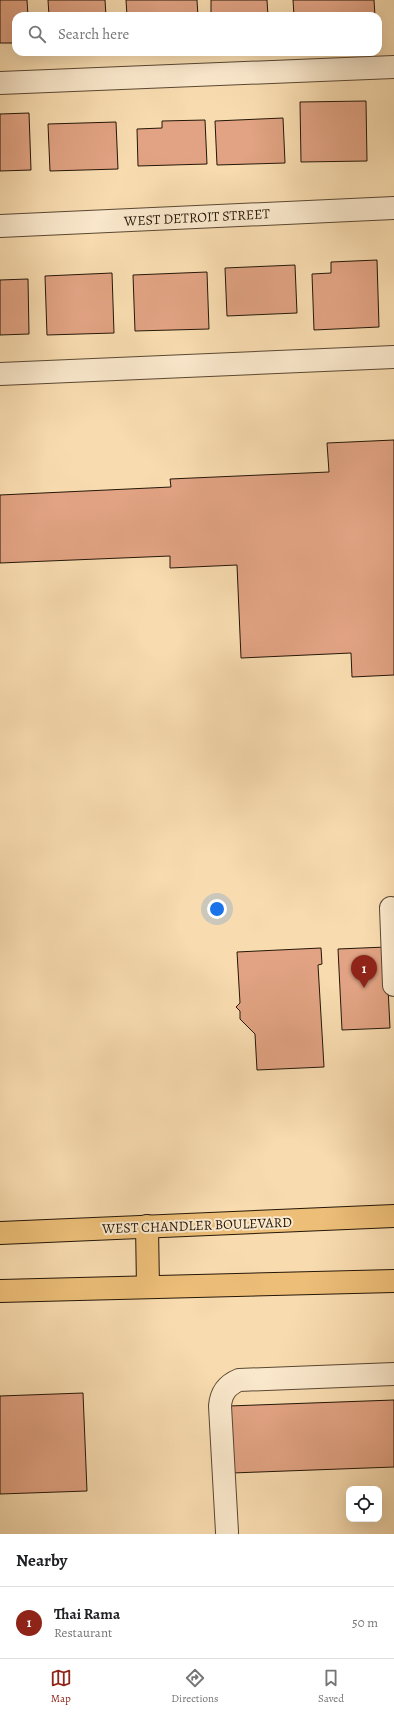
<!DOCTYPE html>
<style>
:root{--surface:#fff;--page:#f2f2f2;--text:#202124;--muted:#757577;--line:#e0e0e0;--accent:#8f2418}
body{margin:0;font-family:Alegreya,serif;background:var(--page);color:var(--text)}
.controls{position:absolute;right:12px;bottom:12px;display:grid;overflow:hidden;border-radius:8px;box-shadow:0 4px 16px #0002}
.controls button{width:36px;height:36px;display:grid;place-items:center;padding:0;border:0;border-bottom:1px solid var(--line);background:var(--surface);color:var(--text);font:20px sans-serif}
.you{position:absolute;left:217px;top:909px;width:14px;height:14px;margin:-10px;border:3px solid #fff;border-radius:50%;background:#1a73e8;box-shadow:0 0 0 6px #1a73e833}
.badge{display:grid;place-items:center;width:26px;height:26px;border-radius:50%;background:var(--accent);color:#fff;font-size:13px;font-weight:700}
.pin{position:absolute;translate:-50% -33px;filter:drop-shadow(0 1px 2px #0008)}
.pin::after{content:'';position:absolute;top:21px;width:14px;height:12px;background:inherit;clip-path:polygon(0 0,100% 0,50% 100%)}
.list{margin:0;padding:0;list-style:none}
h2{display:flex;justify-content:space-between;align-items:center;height:52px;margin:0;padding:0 16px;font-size:17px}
h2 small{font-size:13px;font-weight:400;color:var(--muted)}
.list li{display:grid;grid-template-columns:26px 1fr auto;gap:12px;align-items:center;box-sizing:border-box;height:72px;padding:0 16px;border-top:1px solid var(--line)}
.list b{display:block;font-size:15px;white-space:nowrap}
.list p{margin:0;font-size:13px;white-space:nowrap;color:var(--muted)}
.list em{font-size:13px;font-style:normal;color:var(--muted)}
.icon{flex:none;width:22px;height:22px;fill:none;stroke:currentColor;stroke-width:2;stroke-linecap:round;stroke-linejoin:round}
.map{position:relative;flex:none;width:394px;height:1534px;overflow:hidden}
.search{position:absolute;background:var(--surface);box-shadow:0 4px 16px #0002;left:12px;right:12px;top:12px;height:44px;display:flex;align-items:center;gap:10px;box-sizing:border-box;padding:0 14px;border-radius:12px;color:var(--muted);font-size:15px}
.sheet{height:124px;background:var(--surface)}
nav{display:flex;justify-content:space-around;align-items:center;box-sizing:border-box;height:56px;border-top:1px solid var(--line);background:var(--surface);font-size:11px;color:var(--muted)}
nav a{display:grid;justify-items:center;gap:2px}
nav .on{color:var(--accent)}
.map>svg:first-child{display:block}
.building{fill:#e1a383;stroke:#251708}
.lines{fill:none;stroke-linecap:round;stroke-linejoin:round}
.minor-casing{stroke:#5a4832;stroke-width:24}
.major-casing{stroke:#251708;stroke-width:24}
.minor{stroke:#fae8cc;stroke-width:22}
.major{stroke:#ecbe78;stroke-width:22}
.labels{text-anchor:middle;stroke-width:4;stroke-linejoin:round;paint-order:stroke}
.street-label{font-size:14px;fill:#251708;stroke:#fae8cc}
</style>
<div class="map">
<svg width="394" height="1534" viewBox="0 0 394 1534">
<rect width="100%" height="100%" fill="#f8dcb0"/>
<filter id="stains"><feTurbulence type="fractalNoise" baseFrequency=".005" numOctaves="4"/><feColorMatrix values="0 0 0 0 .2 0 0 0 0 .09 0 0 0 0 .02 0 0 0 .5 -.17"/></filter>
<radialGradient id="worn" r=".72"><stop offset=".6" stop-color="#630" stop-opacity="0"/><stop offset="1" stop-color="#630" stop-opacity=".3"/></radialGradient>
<!-- building -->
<g class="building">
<polygon points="0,0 27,0 28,16 16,16 16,43 0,43"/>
<polygon points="48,0 105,0 106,16 49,16"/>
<polygon points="126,0 197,0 198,16 127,16"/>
<polygon points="211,0 267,0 268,16 211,16"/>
<polygon points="293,0 374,0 375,16 294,16"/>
<polygon points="366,101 367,161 301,162 300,102"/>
<polygon points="29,113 31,170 0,171 0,114"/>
<polygon points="283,118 285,163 217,165 215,121"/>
<polygon points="205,120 207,164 138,166 137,129 162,128 162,121"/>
<polygon points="116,122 118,169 50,171 48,124"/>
<polygon points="377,260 379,327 314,330 312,274 331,273 331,262"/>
<polygon points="295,265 297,313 227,316 225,268"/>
<polygon points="207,272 209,329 135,331 133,275"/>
<polygon points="112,273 114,333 47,335 45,276"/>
<polygon points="28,279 29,334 0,335 0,280"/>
<polygon points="394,440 394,675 352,677 351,653 241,658 237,565 170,568 170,556 0,563 0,495 171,487 170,479 329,472 327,443"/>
<polygon points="386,947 390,1028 342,1030 338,949"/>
<polygon points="321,948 322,964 318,965 324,1067 257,1070 255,1034 240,1019 240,1011 236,1007 240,1003 237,952"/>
<polygon points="83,1393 87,1491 0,1494 0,1396"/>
<polygon points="394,1400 394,1467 232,1473 229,1406"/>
</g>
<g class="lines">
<!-- minor casing -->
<g class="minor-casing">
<g id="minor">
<polyline points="0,83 394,67"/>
<polyline points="0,226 394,208"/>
<polyline points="0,374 394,357"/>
<polyline points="391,908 394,985"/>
<path d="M227,1532L220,1406C221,1393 227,1385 239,1380L394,1374"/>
</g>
</g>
<!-- major casing -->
<g class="major-casing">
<g id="major">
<polyline points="147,1226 148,1287"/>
<polyline points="0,1233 394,1216"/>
<polyline points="0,1291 394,1281"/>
</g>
</g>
<!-- minor -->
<use href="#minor" class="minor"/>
<!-- major -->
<use href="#major" class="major"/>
</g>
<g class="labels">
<!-- street labels -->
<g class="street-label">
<text transform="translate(197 217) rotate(-3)" y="5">WEST DETROIT STREET</text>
<text transform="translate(197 1225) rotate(-2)" y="5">WEST CHANDLER BOULEVARD</text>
</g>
</g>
<rect width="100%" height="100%" filter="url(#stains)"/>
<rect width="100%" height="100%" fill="url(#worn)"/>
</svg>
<div class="controls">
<button><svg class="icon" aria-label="locate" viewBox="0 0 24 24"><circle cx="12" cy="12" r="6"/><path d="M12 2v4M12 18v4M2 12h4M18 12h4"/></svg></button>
</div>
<div class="you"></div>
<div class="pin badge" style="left:364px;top:988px">1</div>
<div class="search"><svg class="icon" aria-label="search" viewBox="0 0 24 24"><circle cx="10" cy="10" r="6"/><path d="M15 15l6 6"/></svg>Search here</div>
</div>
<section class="sheet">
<h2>Nearby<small></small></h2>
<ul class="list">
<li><span class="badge">1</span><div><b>Thai Rama</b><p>Restaurant</p></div><em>50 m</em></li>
</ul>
</section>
<nav>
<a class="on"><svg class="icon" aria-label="map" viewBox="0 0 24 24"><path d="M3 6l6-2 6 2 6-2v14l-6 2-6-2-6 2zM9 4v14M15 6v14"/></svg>Map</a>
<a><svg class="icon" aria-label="directions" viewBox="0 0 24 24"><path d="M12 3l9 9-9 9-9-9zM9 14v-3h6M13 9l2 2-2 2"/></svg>Directions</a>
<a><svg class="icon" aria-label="saved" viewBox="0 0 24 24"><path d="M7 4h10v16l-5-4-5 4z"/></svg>Saved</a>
</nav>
